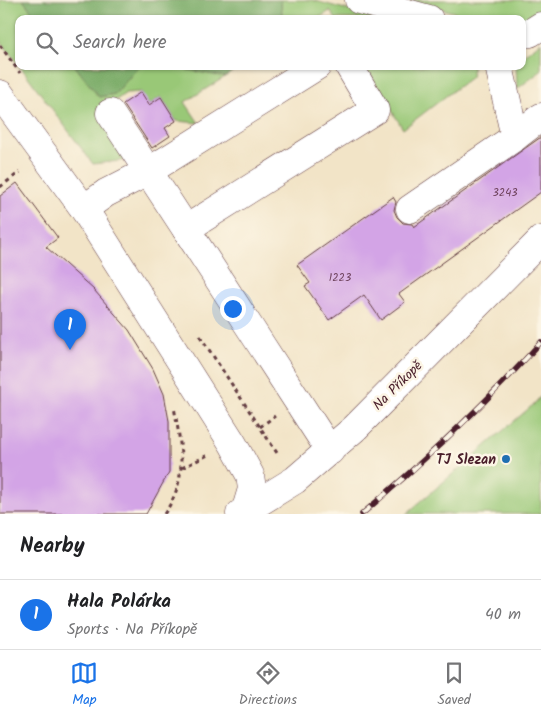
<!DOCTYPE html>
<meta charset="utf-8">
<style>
:root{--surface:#fff;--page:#f2f2f2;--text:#202124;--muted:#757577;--line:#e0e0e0;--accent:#1a73e8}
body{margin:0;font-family:Kalam,sans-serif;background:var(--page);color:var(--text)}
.you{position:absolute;left:232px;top:308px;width:18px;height:18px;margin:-12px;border:4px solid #fff;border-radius:50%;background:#1a73e8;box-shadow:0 0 0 8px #1a73e833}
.badge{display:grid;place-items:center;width:32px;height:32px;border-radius:50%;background:var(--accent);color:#fff;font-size:16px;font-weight:700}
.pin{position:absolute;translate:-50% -41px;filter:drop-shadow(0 1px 2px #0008)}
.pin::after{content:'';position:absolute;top:26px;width:18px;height:15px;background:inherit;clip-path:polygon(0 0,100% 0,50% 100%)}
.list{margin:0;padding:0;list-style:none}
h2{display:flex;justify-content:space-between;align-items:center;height:65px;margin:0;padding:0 20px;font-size:21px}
h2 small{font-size:16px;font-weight:400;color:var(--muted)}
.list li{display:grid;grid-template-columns:32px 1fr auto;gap:15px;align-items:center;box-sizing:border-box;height:70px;padding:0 20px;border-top:1px solid var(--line)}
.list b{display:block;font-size:19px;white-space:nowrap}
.list p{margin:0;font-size:16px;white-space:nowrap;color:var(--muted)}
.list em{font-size:16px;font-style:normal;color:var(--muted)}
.icon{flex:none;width:28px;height:28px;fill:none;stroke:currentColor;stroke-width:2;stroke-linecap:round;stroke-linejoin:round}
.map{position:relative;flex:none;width:541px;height:514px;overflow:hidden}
.search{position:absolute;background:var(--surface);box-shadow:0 1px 4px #0004;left:15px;right:15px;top:15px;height:55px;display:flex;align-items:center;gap:12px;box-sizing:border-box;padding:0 18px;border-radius:10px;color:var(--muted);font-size:19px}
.sheet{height:135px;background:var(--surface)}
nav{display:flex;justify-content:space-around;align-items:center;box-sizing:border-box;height:70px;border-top:1px solid var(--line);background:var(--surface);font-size:14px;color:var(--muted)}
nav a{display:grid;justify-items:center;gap:2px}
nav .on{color:var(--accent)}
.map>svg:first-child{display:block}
.green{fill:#99c877;stroke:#727451}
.forest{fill:#7aac68;stroke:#62664a}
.building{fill:#d3a4e6}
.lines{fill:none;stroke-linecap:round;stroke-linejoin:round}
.minor-casing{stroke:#633d42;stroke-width:29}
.path{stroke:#633d42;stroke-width:3;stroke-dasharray:4 4;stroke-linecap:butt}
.minor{stroke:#fff;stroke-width:28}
.rail-casing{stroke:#4a1f2b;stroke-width:5.5}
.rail{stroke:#fcf5e5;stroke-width:4;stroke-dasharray:11;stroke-linecap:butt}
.poi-dot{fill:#1f6fb2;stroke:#fcf5e5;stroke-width:2}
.labels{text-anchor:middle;stroke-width:5;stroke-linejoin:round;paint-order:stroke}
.number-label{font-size:11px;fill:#6c405a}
.street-label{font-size:14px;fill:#4a1f2b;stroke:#fcf5e5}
.poi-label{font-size:14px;font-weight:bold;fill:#4a1f2b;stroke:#fcf5e5;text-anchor:end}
</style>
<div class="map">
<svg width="541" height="514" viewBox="0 0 541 514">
<rect width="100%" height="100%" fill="#fcf5e5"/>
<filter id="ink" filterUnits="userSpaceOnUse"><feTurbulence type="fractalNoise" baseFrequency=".02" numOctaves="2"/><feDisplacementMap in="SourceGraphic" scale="10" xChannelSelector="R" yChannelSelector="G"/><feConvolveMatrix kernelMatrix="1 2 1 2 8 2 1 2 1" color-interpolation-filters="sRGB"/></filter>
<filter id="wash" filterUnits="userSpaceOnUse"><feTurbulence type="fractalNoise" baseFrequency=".0096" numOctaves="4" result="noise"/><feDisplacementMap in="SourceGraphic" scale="20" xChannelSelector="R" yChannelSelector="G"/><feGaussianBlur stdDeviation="1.12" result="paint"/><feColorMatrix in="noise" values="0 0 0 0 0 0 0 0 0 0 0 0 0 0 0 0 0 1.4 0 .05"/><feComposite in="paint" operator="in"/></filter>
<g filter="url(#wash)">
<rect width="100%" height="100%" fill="#f2e4c7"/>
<!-- green -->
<g class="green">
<polygon points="0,0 23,0 38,19 19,19 19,65 0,40"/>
<polygon points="281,0 312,0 382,19 336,19 330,11 317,19 281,19 282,16"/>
<polygon points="408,0 541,0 541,10 522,23 522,19 479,19"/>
<polygon points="541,42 541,71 517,89 516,66 522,66 522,56"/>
<polygon points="20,66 75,66 99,97 115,94 139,66 168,66 225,77 185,102 199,123 176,121 161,97 149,105 141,92 126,93 98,113 128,160 93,164"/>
<polygon points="365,66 473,66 471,77 403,129"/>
<polygon points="541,396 541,514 406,514 534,404"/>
</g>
<!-- forest -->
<g class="forest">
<polygon points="23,0 281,0 282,16 281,19 38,19"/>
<polygon points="75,66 139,66 115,94 99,97"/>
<polygon points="168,66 240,66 225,77"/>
</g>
<g id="blocks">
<!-- building -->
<g class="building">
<polygon points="141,92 149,105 161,97 176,121 165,128 170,136 152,148 123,104"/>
<polygon points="541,137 541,192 399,294 405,302 381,320 364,295 329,320 305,286 310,283 297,265 393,197 396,202 394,210 397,217 403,223 412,224 414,227"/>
<polygon points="17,183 58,238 46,247 94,290 129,330 153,369 164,394 169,421 169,472 146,514 0,514 0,196"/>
</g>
</g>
</g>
<g filter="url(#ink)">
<use href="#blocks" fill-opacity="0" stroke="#633d42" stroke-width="1"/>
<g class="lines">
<!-- minor casing -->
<g class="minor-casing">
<g id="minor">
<polyline points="359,0 429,19"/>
<polyline points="522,34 530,33 541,26"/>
<polyline points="499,66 515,137"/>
<polyline points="0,94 84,209 233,444 250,475 252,489 246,509"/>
<polyline points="110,113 186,229"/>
<polyline points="84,209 106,193 149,171 317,66"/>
<polyline points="410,209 515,137 541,117"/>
<polyline points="330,451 186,229 375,110 349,66"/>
<polyline points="240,514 295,480 355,428 541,240"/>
</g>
</g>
<!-- path -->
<g class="path">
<polyline points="0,45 20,73"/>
<polyline points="0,187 20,172"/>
<polyline points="200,336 279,456"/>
<polyline points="260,427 275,416"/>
<polyline points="182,468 208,455"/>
<path d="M164,514C189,479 181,446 174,407"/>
</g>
<!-- minor -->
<use href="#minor" class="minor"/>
<!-- rail casing -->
<g class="rail-casing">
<path id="rail" d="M362,514C425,461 486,403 541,342"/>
</g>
<!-- rail -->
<use href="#rail" class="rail"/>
</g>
</g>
<!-- markers -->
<circle class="poi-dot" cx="506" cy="459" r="5"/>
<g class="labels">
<!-- number labels -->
<g class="number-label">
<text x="505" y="196">3243</text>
<text x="340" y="281">1223</text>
</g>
<!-- street labels -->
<g class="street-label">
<text transform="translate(397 385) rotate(-45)" y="5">Na Příkopě</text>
</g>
<!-- poi labels -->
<g class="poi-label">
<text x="496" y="464">TJ Slezan</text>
</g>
</g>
</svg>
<div class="you"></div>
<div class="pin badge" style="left:70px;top:350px">1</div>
<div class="search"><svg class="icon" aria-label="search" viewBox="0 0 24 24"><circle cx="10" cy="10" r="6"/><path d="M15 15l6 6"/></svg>Search here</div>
</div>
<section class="sheet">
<h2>Nearby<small></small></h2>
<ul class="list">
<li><span class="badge">1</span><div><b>Hala Polárka</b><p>Sports · Na Příkopě</p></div><em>40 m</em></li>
</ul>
</section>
<nav>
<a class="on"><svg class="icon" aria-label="map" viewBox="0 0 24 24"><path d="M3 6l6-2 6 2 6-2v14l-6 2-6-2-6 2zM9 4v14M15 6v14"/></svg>Map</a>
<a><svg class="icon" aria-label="directions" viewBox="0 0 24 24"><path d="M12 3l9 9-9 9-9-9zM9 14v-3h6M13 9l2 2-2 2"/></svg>Directions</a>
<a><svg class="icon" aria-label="saved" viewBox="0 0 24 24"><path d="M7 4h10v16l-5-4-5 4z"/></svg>Saved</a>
</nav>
